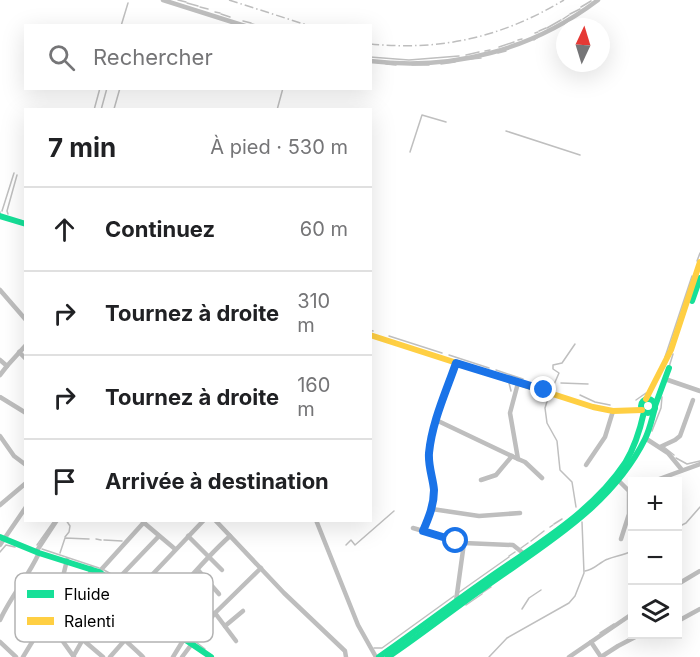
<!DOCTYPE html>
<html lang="fr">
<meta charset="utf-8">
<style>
:root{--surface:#fff;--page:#f2f2f2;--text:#202124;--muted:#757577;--line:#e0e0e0}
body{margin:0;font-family:Inter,sans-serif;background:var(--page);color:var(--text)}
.controls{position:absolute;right:18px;bottom:18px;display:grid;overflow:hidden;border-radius:0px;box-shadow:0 6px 24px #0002}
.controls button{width:54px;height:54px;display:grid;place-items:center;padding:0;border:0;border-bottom:2px solid var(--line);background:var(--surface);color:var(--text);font:30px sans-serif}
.compass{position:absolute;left:556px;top:18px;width:54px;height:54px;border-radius:50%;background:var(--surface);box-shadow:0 6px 24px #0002;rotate:4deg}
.stop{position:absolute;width:18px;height:18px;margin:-14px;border:4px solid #1a73e8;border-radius:50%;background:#fff}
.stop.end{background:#1a73e8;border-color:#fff;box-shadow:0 2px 6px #0008}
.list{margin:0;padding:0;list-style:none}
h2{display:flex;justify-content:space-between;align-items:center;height:78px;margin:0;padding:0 24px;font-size:26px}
h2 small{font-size:20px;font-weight:400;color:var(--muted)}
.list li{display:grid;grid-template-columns:39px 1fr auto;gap:18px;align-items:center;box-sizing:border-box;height:84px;padding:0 24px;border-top:2px solid var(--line)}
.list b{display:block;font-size:22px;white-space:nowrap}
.list em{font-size:20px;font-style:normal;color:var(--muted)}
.icon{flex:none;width:33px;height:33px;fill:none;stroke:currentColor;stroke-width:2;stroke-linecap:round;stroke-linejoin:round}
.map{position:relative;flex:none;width:700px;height:657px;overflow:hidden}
.search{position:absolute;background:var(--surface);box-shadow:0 6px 24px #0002;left:24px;top:24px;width:348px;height:66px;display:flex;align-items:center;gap:15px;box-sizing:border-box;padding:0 21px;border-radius:0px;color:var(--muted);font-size:22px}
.panel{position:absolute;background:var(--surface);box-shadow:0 6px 24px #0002;left:24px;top:108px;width:348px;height:414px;border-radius:0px}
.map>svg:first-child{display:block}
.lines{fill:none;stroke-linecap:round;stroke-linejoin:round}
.stream{stroke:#bfbfbf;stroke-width:1.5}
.street{stroke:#bebebe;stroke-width:4.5}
.fast{stroke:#16e098;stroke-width:6}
.slow{stroke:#ffcf43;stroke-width:6}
.rail{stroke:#bebebe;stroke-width:1.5;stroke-dasharray:9 3 1.5 3;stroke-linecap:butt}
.route{stroke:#1a73e8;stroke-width:8}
.key{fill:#fff;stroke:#b2b2b2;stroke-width:1.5}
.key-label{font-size:16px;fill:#000}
</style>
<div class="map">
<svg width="700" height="657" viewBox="0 0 700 657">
<rect width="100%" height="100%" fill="#fff"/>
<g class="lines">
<!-- stream -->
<g class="stream">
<polyline points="178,0 186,2"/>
<polyline points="187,3 198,6"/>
<polyline points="200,7 208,9"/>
<polyline points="581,7 591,1"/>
<polyline points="215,12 220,13"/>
<polyline points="221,14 230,17"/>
<polyline points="570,14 580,9"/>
<polyline points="563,19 569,15"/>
<polyline points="243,21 251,23"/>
<polyline points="252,24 256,25"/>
<polyline points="257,25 258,26"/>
<polyline points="121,26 128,3"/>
<polyline points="547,28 561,20"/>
<polyline points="539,31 546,28"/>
<polyline points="535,33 538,32"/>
<polyline points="518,40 522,39"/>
<polyline points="534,40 537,38"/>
<polyline points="499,47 514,42"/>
<polyline points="485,51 490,50"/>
<polyline points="498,53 506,51"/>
<polyline points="466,55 479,52"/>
<polyline points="370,57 409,60 459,56"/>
<polyline points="471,59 481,58"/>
<polyline points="386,64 396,65"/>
<polyline points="441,64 455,62"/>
<polyline points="412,65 429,65"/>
<polyline points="114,109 120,88"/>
<polyline points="94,110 100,88"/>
<polyline points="101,110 107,88"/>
<polyline points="277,110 283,88"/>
<polyline points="506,131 580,155"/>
<polyline points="410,152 422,115 446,122"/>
<polyline points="2,211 14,173"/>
<polyline points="0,212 0,213"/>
<polyline points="8,214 7,211 17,175"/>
<polyline points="697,261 700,253"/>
<polyline points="370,330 373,331"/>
<polyline points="389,336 442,353"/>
<polyline points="449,355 489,368"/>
<polyline points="665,357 692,276"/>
<polyline points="669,367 673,354"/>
<polyline points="496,370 523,379"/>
<polyline points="509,383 511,391"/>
<polyline points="561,383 588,384"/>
<polyline points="552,389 559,373 553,369 553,365 562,363 575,344"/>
<polyline points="549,395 545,408 547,423 557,441 560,470 572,482 576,507"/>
<polyline points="580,395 595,402 610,405"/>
<polyline points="636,400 646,393"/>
<polyline points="652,431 661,408 662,397"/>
<polyline points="664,447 674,455"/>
<polyline points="676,458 687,464 700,461"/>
<polyline points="554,524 562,519"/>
<polyline points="550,527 553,525"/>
<polyline points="678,527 686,523 700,507"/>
<polyline points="65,537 69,532 70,526 66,520"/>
<polyline points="96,539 101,540"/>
<polyline points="104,540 122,541"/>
<polyline points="531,541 544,531"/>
<polyline points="37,545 54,521"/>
<polyline points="346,545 351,540 355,545 394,511"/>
<polyline points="521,548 528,543"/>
<polyline points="42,549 99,568"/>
<polyline points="0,552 6,545 15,547"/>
<polyline points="60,553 65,538 89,539"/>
<polyline points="509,556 515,552"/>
<polyline points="104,570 113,575"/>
<path d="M585,571C595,570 599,562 608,559C616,556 624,555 632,551"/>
<polyline points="458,593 509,557"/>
<polyline points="482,593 491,587"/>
<polyline points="466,605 482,594"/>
<polyline points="522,609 529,598 541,590"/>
<polyline points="600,633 614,624"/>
<polyline points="187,639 203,620 213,612"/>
<polyline points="196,642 205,649"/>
<polyline points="374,648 382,648 454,596"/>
<polyline points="489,657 507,638 569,603 575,596 584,573 582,522"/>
</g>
<!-- street -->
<g class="street">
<polyline points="163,0 245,26"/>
<path d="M370,61C453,71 532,50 598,0"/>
<polyline points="0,290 26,320"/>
<polyline points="19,352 26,359"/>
<polyline points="0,360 7,366 26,345"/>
<polyline points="0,375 7,366"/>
<polyline points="665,379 700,391"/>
<polyline points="518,383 510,413 518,459 525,462 542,478"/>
<polyline points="0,397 26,413"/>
<polyline points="436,420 518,459"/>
<polyline points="0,436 14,456 26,465"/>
<polyline points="645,438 668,453 682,470"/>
<polyline points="660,447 675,440 680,436 693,400"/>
<polyline points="586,465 605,437 613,411"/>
<polyline points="481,480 496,475 512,456"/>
<polyline points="618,480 628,490 632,489"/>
<polyline points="651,482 700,464"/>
<polyline points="0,505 26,483"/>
<polyline points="432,509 479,516 520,513"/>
<polyline points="215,520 284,593 345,651 346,657"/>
<polyline points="316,520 358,625 376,657"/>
<polyline points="143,522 175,549"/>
<polyline points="413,528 464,543 513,545 523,553"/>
<path d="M423,531C429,516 435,502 433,486C432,475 428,464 429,453C432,422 446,392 456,363"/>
<polyline points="188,536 222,570"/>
<polyline points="621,539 629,514 629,490"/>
<polyline points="0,545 26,507"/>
<polyline points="36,552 57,520"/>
<path d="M91,568C83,606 118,633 143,657"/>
<polyline points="198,570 219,594"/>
<polyline points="99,572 146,520"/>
<polyline points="115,582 159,536"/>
<polyline points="678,584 700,571"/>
<polyline points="183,587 202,605"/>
<polyline points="19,588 51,612"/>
<polyline points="132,596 204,520"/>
<polyline points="57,601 76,634 103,657"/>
<polyline points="456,601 464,543"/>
<polyline points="215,613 236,641"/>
<path d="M155,617C180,590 202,561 230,536"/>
<polyline points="47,619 74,657"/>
<path d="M0,620C11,596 28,577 39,553"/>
<polyline points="678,621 700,609"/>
<polyline points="225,626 243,611"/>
<polyline points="0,642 16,657"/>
<polyline points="591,642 601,657"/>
<polyline points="74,655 82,641"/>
<polyline points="23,657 57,601 67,560"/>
<polyline points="110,657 125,640"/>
<polyline points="173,657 184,639"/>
<polyline points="182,657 215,613 261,568"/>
<polyline points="569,657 632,614"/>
<polyline points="601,657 618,646 641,634"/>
</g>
<!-- fast -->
<g class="fast">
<polyline points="0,216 26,224"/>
<polyline points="692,301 700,278"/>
<circle cx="648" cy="406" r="7"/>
<polyline points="655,406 669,368"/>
<polyline points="0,537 39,553 99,572 121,587 168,628 211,657"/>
<path d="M379,657C415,632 450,605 486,580C534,546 592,513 625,463C635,447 640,430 644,412"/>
<path d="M388,657C421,635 452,610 485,587C544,545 612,506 645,439C650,429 652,418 655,408"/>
</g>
<!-- slow -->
<g class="slow">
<polyline points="370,335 593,407 613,411 642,410"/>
<polyline points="646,399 671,350 700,262"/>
</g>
<!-- rail -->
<g class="rail">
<polyline points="229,0 310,26"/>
<path d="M370,44C443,51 502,37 564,0"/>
</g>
</g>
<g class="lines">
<!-- route -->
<path class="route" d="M456,541L423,531C429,517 434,505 434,490C433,478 428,466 429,453C432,422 446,392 456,363L544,390"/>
</g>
<!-- legend -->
<rect x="15" y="573" width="198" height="69" rx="9" class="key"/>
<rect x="27" y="590" width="27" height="8" fill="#16e098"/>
<rect x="27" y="617" width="27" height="8" fill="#ffcf43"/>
<g class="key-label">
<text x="64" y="600">Fluide</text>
<text x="64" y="627">Ralenti</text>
</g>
</svg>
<div class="controls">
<button>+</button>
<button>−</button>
<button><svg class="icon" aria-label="layers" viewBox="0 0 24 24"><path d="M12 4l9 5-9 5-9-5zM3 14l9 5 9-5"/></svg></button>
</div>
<svg class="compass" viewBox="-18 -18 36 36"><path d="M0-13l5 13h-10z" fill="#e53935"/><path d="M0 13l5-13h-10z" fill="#757577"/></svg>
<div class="stop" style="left:456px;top:541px"></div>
<div class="stop end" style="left:544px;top:390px"></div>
<div class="search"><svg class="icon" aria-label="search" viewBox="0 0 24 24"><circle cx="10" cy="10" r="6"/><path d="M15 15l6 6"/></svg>Rechercher</div>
<section class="panel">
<h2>7 min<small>À pied · 530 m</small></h2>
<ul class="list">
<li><svg class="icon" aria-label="ahead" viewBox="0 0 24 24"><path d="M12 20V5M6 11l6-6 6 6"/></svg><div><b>Continuez</b></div><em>60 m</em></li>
<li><svg class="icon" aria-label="right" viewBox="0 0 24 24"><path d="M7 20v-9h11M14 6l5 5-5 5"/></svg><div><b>Tournez à droite</b></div><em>310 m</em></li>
<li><svg class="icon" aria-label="right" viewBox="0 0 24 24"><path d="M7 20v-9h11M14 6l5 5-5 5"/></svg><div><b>Tournez à droite</b></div><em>160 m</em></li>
<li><svg class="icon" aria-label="arrive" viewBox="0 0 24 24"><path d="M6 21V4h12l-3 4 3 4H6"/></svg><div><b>Arrivée à destination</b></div></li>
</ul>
</section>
</div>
